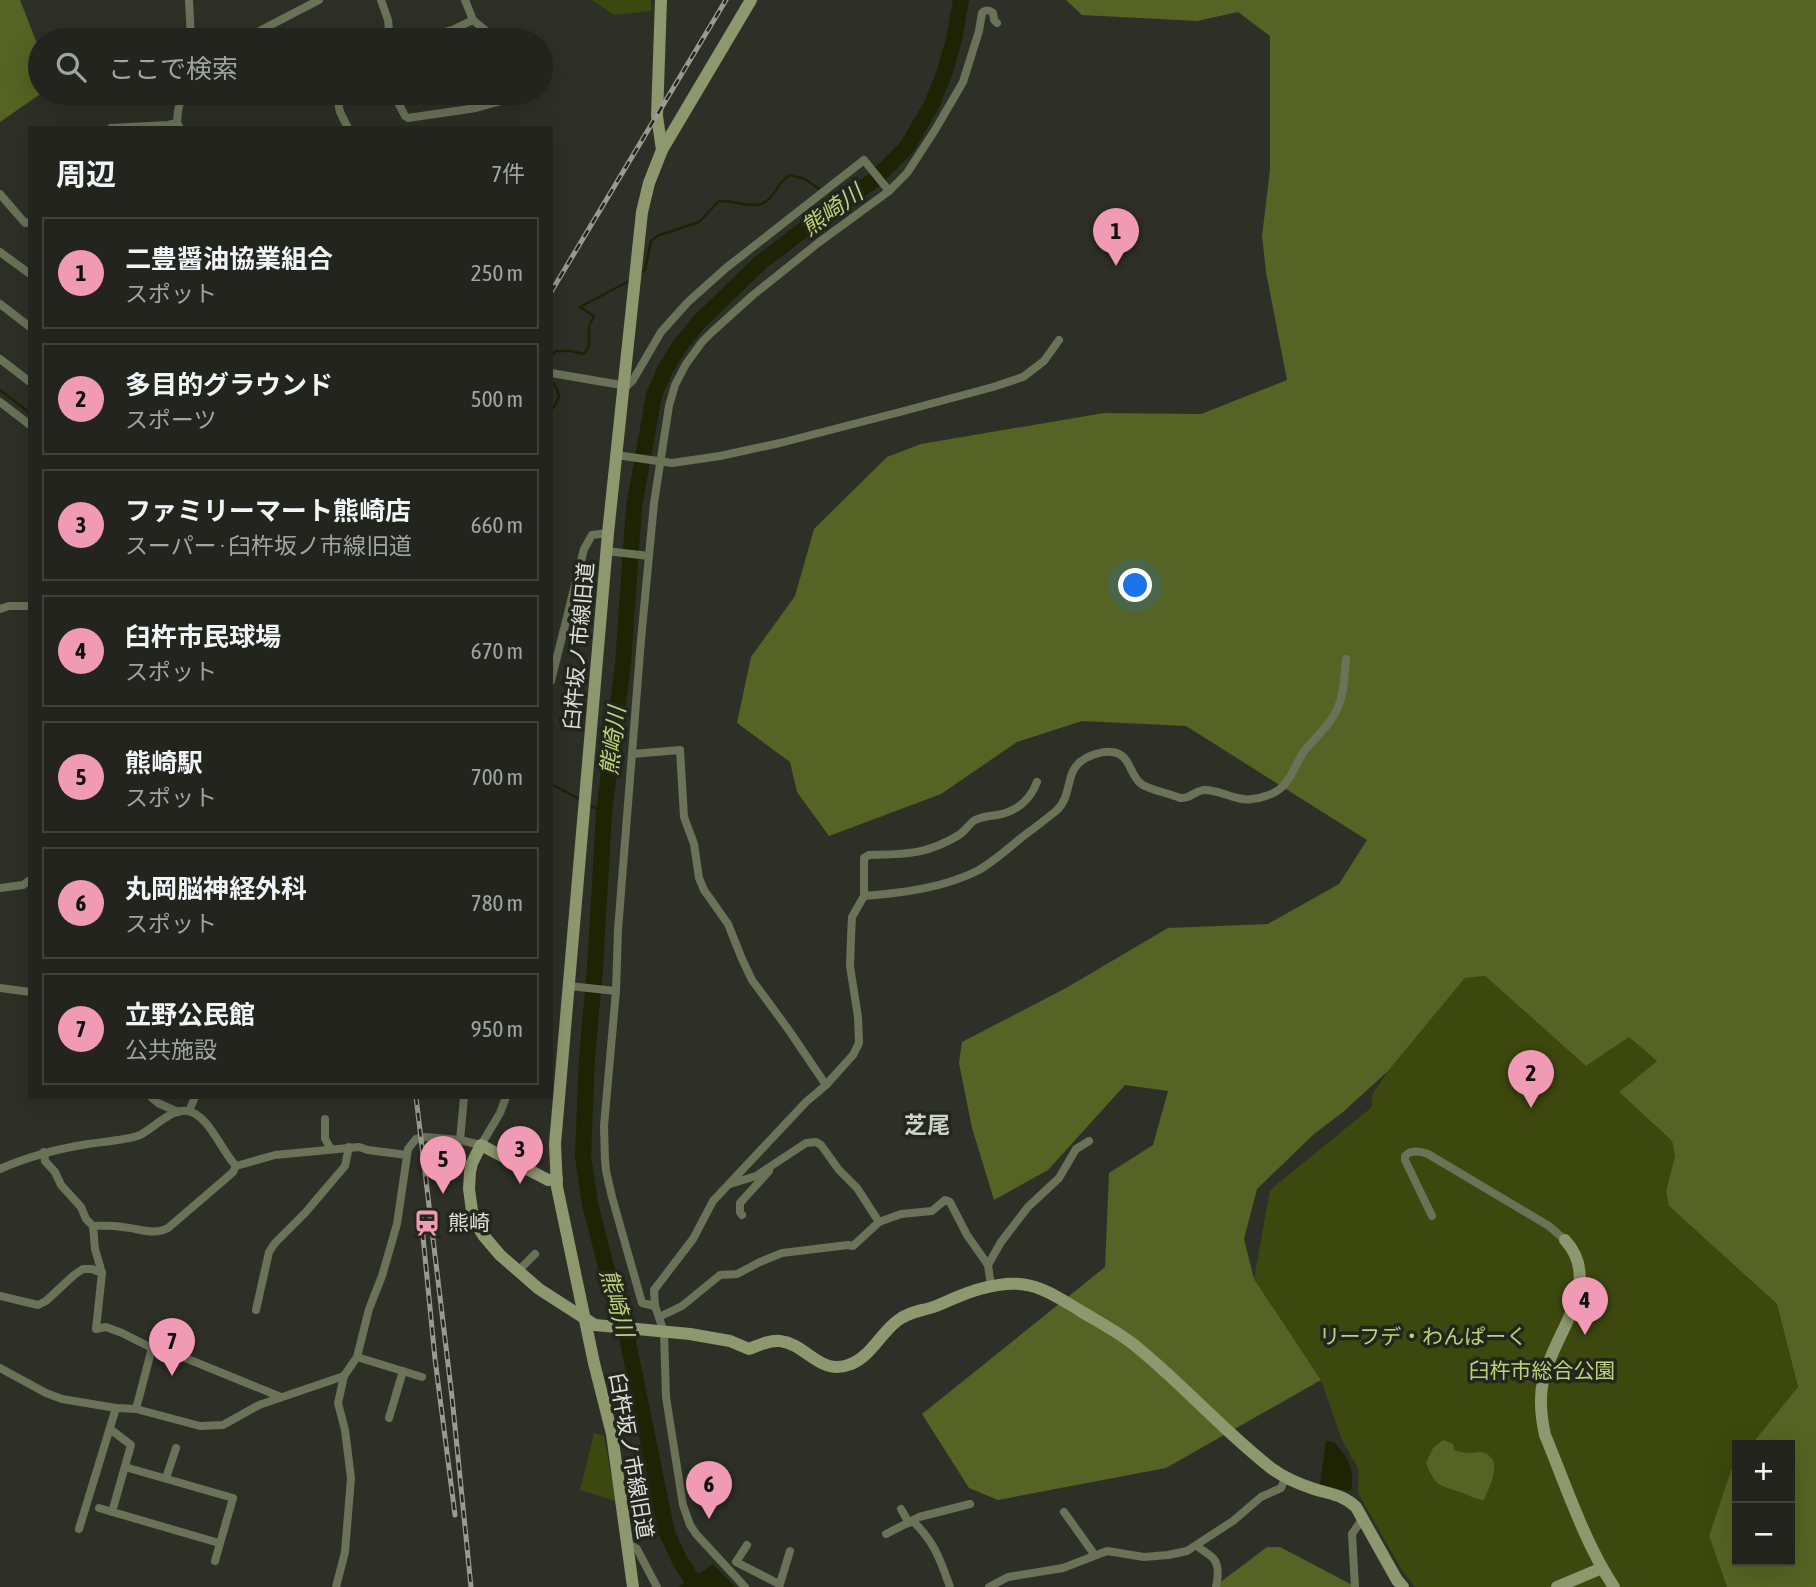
<!DOCTYPE html>
<html lang="ja">
<meta charset="utf-8">
<style>
:root{--surface:#22241d;--page:#2e302a;--text:#f1f3f6;--muted:#a2a4a4;--line:#3f413b;--accent:#f09ab6}
body{margin:0;font-family:"Asap Condensed","Noto Sans JP",sans-serif;background:var(--page);color:var(--text)}
.controls{position:absolute;right:21px;bottom:21px;display:grid;overflow:hidden;border-radius:0px;box-shadow:0 7px 28px #0002}
.controls button{width:63px;height:63px;display:grid;place-items:center;padding:0;border:0;border-bottom:2px solid var(--line);background:var(--surface);color:var(--text);font:35px sans-serif}
.you{position:absolute;left:1136px;top:586px;width:24px;height:24px;margin:-18px;border:5px solid #fff;border-radius:50%;background:#1a73e8;box-shadow:0 0 0 10px #1a73e833}
.badge{display:grid;place-items:center;width:46px;height:46px;border-radius:50%;background:var(--accent);color:#111;font-size:23px;font-weight:700}
.pin{position:absolute;translate:-50% -58px;filter:drop-shadow(0 2px 4px #0008)}
.pin::after{content:'';position:absolute;top:37px;width:24px;height:21px;background:inherit;clip-path:polygon(0 0,100% 0,50% 100%)}
.list{margin:0;padding:0;list-style:none}
h2{display:flex;justify-content:space-between;align-items:center;height:91px;margin:0;padding:0 28px;font-size:30px}
h2 small{font-size:23px;font-weight:400;color:var(--muted)}
.list li{display:grid;grid-template-columns:46px 1fr auto;gap:21px;align-items:center;box-sizing:border-box;height:112px;margin:0 14px 14px;padding:0 14px;border:2px solid var(--line);border-radius:0px}
.list b{display:block;font-size:26px;white-space:nowrap}
.list p{margin:0;font-size:23px;white-space:nowrap;color:var(--muted)}
.list em{font-size:23px;font-style:normal;color:var(--muted)}
.icon{flex:none;width:38px;height:38px;fill:none;stroke:currentColor;stroke-width:2;stroke-linecap:round;stroke-linejoin:round}
.map{position:relative;flex:none;width:1816px;height:1587px;overflow:hidden}
.search{position:absolute;background:var(--surface);box-shadow:0 7px 28px #0002;left:28px;top:28px;width:525px;height:77px;display:flex;align-items:center;gap:18px;box-sizing:border-box;padding:0 24px;border-radius:38px;color:var(--muted);font-size:26px}
.panel{position:absolute;background:var(--surface);box-shadow:0 7px 28px #0002;left:28px;top:126px;width:525px;height:973px;border-radius:0px}
.map>svg:first-child{display:block}
.green{fill:#3d480e}
.forest{fill:#556324}
.water{fill:#1d2303}
.lines{fill:none;stroke-linecap:round;stroke-linejoin:round}
.stream{stroke:#1d2303;stroke-width:2.5}
.river{stroke:#1d2303;stroke-width:16}
.street{stroke:#6b7258;stroke-width:8}
.secondary{stroke:#8d986e;stroke-width:12}
.rail-casing{stroke:#999b93;stroke-width:5}
.rail{stroke:#24261d;stroke-width:2.5;stroke-dasharray:8;stroke-linecap:butt}
.labels{text-anchor:middle;stroke-width:7;stroke-linejoin:round;paint-order:stroke}
.street-label{font-size:21px;fill:#dfe0da;stroke:#24261d}
.poi-label{font-size:21px;fill:#dfe0da;stroke:#24261d;text-anchor:start}
.park-label{font-size:21px;fill:#bcd277;stroke:#24261d}
.water-label{font-size:23px;font-style:italic;fill:#bdd479;stroke:#24261d}
.neighbourhood-label{font-size:23px;font-weight:bold;fill:#ced2c6;stroke:#24261d}
</style>
<div class="map">
<svg width="1816" height="1587" viewBox="0 0 1816 1587">
<rect width="100%" height="100%" fill="#2e3027"/>
<!-- green -->
<g class="green">
<polygon points="592,0 651,0 651,11 614,15"/>
<polygon points="1485,976 1586,1066 1629,1036 1657,1061 1619,1092 1672,1141 1675,1156 1666,1190 1669,1206 1777,1304 1798,1388 1751,1445 1737,1445 1737,1462 1731,1470 1709,1536 1727,1587 1415,1587 1403,1572 1358,1493 1359,1470 1342,1440 1321,1380 1254,1279 1270,1190 1372,1107 1372,1095 1388,1071 1465,978"/>
<polygon points="594,1433 604,1436 616,1501 580,1490"/>
</g>
<!-- forest -->
<g class="forest">
<polygon points="0,0 20,0 40,51 40,93 42,93 0,122"/>
<polygon points="1066,0 1816,0 1816,1587 1727,1587 1709,1536 1731,1470 1737,1462 1737,1561 1790,1561 1790,1445 1751,1445 1798,1387 1777,1304 1669,1206 1666,1191 1675,1156 1672,1141 1619,1092 1657,1061 1629,1037 1586,1066 1485,976 1465,978 1388,1071 1343,1112 1314,1134 1257,1189 1244,1239 1254,1279 1321,1380 1166,1468 998,1500 969,1488 922,1414 1105,1267 1109,1173 1153,1145 1168,1091 1125,1085 1048,1170 994,1200 972,1128 959,1063 962,1042 1066,988 1168,928 1268,924 1339,884 1367,840 1186,726 1082,721 1017,742 941,794 829,836 797,792 790,762 737,723 751,657 795,596 814,529 887,457 921,444 1104,413 1201,414 1287,380 1266,272 1262,236 1270,170 1270,36 1238,12 1197,21 1082,15"/>
<path d="M1443,1440L1453,1444L1454,1450C1459,1451 1464,1453 1470,1453C1472,1453 1479,1452 1481,1452C1506,1457 1489,1487 1484,1500C1475,1499 1470,1496 1463,1493C1440,1485 1436,1488 1426,1463L1433,1448Z"/>
<polygon points="1267,1547 1280,1547 1356,1587 1214,1587"/>
</g>
<!-- water -->
<g class="water">
<path d="M1326,1441L1334,1442C1348,1456 1355,1470 1351,1490L1349,1491L1320,1485Z"/>
<polygon points="713,1564 735,1587 678,1587"/>
</g>
<g class="lines">
<!-- stream -->
<g class="stream">
<path d="M639,274L645,270L651,241L657,236L699,222L719,201C733,200 748,208 761,204C774,200 777,182 790,175L805,179L819,189"/>
<polyline points="551,356 556,351 570,351 584,354 589,346 589,326 594,316 580,307 631,280"/>
<polyline points="551,380 557,389 559,397 551,412"/>
<polyline points="0,390 30,413"/>
<polyline points="551,784 579,799"/>
<polyline points="588,804 604,813"/>
</g>
<!-- river -->
<polyline class="river" points="697,1587 680,1561 667,1533 627,1337 609,1278 590,1204 583,1156 587,1057 595,969 604,813 623,664 634,507 654,395 665,370 678,348 699,322 761,262 836,205 873,181 907,147 932,104 944,74 954,40 961,0"/>
<!-- street -->
<g class="street">
<polyline points="189,0 191,40"/>
<polyline points="381,0 388,20 390,40"/>
<polyline points="465,0 473,20 485,30 492,40"/>
<polyline points="242,40 319,0"/>
<polyline points="413,40 452,30 473,20"/>
<polyline points="393,93 405,116 408,118 476,108 505,100 508,93"/>
<polyline points="111,128 168,125 177,123"/>
<polyline points="180,128 177,123 178,111 182,93"/>
<path d="M348,128C338,107 331,103 355,93"/>
<polyline points="0,194 25,223 30,222"/>
<polyline points="0,252 30,274"/>
<polyline points="0,304 30,327"/>
<polyline points="0,359 30,382"/>
<polyline points="551,373 627,386 633,380 661,332 688,302 726,268 864,160 889,191"/>
<polyline points="0,402 30,425"/>
<polyline points="616,455 672,463 720,456 780,443 900,412 993,387 1023,377 1044,361 1059,340"/>
<polyline points="606,551 649,556"/>
<polyline points="0,609 9,606 30,606"/>
<polyline points="551,681 584,549 592,535 608,533"/>
<polyline points="632,754 680,750 684,817 694,844 699,878 704,890 728,924 742,959 752,980 788,1029 826,1085"/>
<polyline points="0,888 23,885 30,880"/>
<path d="M864,896C902,893 944,888 979,870C996,860 1011,846 1026,834C1036,827 1046,819 1056,811C1074,795 1063,770 1086,758C1094,754 1104,751 1112,752C1130,754 1129,773 1140,783C1148,790 1169,793 1180,798C1191,799 1195,790 1205,790C1221,790 1237,802 1252,799C1262,798 1275,794 1282,787C1293,777 1296,762 1305,750C1316,737 1331,724 1338,707C1345,692 1344,675 1346,659"/>
<polyline points="569,986 616,991"/>
<polyline points="0,988 30,992"/>
<polyline points="151,1097 158,1103 178,1112"/>
<polyline points="189,1111 195,1097"/>
<polyline points="325,1119 325,1139 331,1149"/>
<polyline points="460,1140 464,1097"/>
<polyline points="44,1152 45,1161 55,1172 61,1185 81,1207 86,1219 93,1226 95,1249 102,1273 96,1329 106,1327 122,1333 148,1346 173,1353 281,1397"/>
<path d="M0,1169C29,1156 57,1149 88,1144C101,1142 128,1140 140,1135C154,1128 170,1109 187,1111C209,1114 221,1151 236,1166"/>
<polyline points="730,1184 756,1176 806,1143 816,1142 821,1145 839,1170 857,1188 879,1222"/>
<polyline points="742,1215 740,1212 740,1203 769,1171"/>
<path d="M1432,1216L1405,1160V1156C1411,1149 1420,1151 1428,1154L1549,1226L1565,1240"/>
<path d="M93,1226C103,1226 112,1225 122,1227C138,1228 153,1236 168,1228L224,1180L233,1172L236,1166L275,1155L359,1147L368,1150L407,1155"/>
<polyline points="988,1265 1001,1242 1028,1207 1059,1178 1076,1149 1089,1141"/>
<polyline points="518,1271 535,1254"/>
<polyline points="0,1296 38,1305 46,1301 74,1275 83,1269 92,1269 102,1273"/>
<path d="M655,1306L642,1303L612,1197L606,1171L605,1160L604,1126L616,991L618,930L641,640L654,503L669,406L675,385L686,364L702,342L712,332L753,295L818,243L889,191L907,173L935,130L963,82L979,31L982,13C986,9 989,10 993,13L994,20L997,23"/>
<polyline points="256,1310 269,1252 275,1243 305,1213 345,1166 349,1147"/>
<polyline points="659,1317 682,1306 720,1275 737,1274 760,1262 782,1253 848,1245 853,1246 879,1222 901,1214 932,1211 945,1200 950,1202 967,1235 988,1265 991,1286"/>
<polyline points="357,1357 422,1377"/>
<polyline points="0,1368 46,1393 62,1399 116,1408 136,1409 200,1426 223,1425 259,1405 344,1376"/>
<polyline points="136,1409 152,1348"/>
<polyline points="389,1418 403,1371"/>
<polyline points="110,1429 131,1445 112,1512"/>
<polyline points="125,1467 233,1498 215,1561"/>
<polyline points="166,1478 176,1448"/>
<polyline points="99,1508 219,1543"/>
<polyline points="901,1509 909,1523"/>
<polyline points="1064,1512 1094,1554"/>
<path d="M913,1521C935,1543 940,1559 950,1587"/>
<polyline points="79,1529 116,1408"/>
<polyline points="886,1534 919,1517 970,1504"/>
<polyline points="627,1543 637,1549 657,1587"/>
<polyline points="747,1545 736,1562 779,1584"/>
<path d="M1197,1546C1202,1550 1207,1553 1212,1557C1220,1564 1218,1578 1216,1587"/>
<polyline points="336,1587 345,1552 351,1478 345,1430 338,1403 344,1376 357,1357 369,1309 382,1276 397,1224 408,1149 416,1139 426,1137 460,1140 481,1145 500,1113 506,1097"/>
<path d="M745,1587L696,1534L690,1525L683,1505L666,1397L664,1332L655,1306L654,1290L693,1239L713,1201L806,1102L826,1085L853,1055L859,1043L858,1017L850,966L851,938L852,917L864,896V858L869,855C905,854 926,855 959,835C965,831 969,824 975,820C981,817 990,816 997,815C1016,812 1030,800 1037,782"/>
<polyline points="779,1587 790,1551"/>
<polyline points="989,1587 1008,1577 1063,1568 1107,1551 1144,1557 1168,1555 1187,1551 1233,1521 1261,1497 1281,1488 1286,1476"/>
<polyline points="1355,1587 1352,1534 1363,1518"/>
</g>
<!-- secondary -->
<g class="secondary">
<polyline points="661,0 657,116 662,150"/>
<path d="M557,1179L548,1180L481,1145L472,1163L470,1172L469,1189L473,1218L483,1235L500,1255L539,1289L595,1325L690,1334L730,1341L749,1349C759,1345 769,1340 780,1341C807,1344 820,1377 851,1364C870,1357 881,1333 897,1321C909,1311 923,1311 936,1306C962,1295 978,1287 1006,1284C1035,1281 1056,1296 1079,1310C1097,1321 1116,1331 1133,1344C1181,1382 1222,1430 1271,1468C1283,1477 1299,1484 1314,1489C1330,1494 1344,1495 1356,1507L1397,1580L1403,1587"/>
<path d="M1565,1240C1605,1283 1552,1335 1543,1381C1539,1399 1541,1417 1545,1435C1565,1483 1585,1544 1614,1587"/>
<polyline points="633,1587 612,1434 594,1363 557,1187 555,1144 608,533 642,212 649,183 662,150 751,0"/>
<polyline points="1557,1587 1602,1568"/>
</g>
<!-- rail casing -->
<g class="rail-casing">
<g id="rail">
<polyline points="551,292 726,0"/>
<polyline points="416,1097 452,1397 471,1587"/>
<polyline points="421,1216 435,1359 455,1515"/>
</g>
</g>
<!-- rail -->
<use href="#rail" class="rail"/>
</g>
<!-- icons -->
<defs>
<g id="station-bare" transform="scale(2.1)"><path d="M-3-6H3Q5-6 5-4V2Q5 4 3 4L4.5 6H3L1.5 4h-3L-3 6H-4.5L-3 4Q-5 4-5 2V-4Q-5-6-3-6ZM-3.5-4v3h7v-3ZM-3.5 1v1.5H-2V1ZM2 1v1.5H3.5V1Z" fill="#f09ab6" stroke="#24261d" stroke-width="2.5" paint-order="stroke"/></g>
</defs>
<g fill-rule="evenodd">
<use href="#station-bare" x="427" y="1223"/>
</g>
<g class="labels">
<!-- street labels -->
<g class="street-label">
<text transform="translate(579 646) rotate(-85)" y="7">臼杵坂ノ市線旧道</text>
<text transform="translate(631 1456) rotate(80)" y="7">臼杵坂ノ市線旧道</text>
</g>
<!-- poi labels -->
<g class="poi-label">
<text x="448" y="1230">熊崎</text>
</g>
<!-- park labels -->
<g class="park-label">
<text x="1423" y="1344">リーフデ・わんぱーく</text>
<text x="1542" y="1378">臼杵市総合公園</text>
</g>
<!-- water labels -->
<g class="water-label">
<text transform="translate(832 210) rotate(-36)" y="8">熊崎川</text>
<text transform="translate(613 741) rotate(-83)" y="8">熊崎川</text>
<text transform="translate(617 1303) rotate(75)" y="8">熊崎川</text>
</g>
<!-- neighbourhood labels -->
<g class="neighbourhood-label">
<text x="927" y="1133">芝尾</text>
</g>
</g>
</svg>
<div class="controls">
<button>+</button>
<button>−</button>
</div>
<div class="you"></div>
<div class="pin badge" style="left:1116px;top:266px">1</div>
<div class="pin badge" style="left:1531px;top:1108px">2</div>
<div class="pin badge" style="left:520px;top:1184px">3</div>
<div class="pin badge" style="left:1585px;top:1335px">4</div>
<div class="pin badge" style="left:443px;top:1194px">5</div>
<div class="pin badge" style="left:709px;top:1519px">6</div>
<div class="pin badge" style="left:172px;top:1376px">7</div>
<div class="search"><svg class="icon" aria-label="search" viewBox="0 0 24 24"><circle cx="10" cy="10" r="6"/><path d="M15 15l6 6"/></svg>ここで検索</div>
<section class="panel">
<h2>周辺<small>7件</small></h2>
<ul class="list">
<li><span class="badge">1</span><div><b>二豊醤油協業組合</b><p>スポット</p></div><em>250 m</em></li>
<li><span class="badge">2</span><div><b>多目的グラウンド</b><p>スポーツ</p></div><em>500 m</em></li>
<li><span class="badge">3</span><div><b>ファミリーマート熊崎店</b><p>スーパー · 臼杵坂ノ市線旧道</p></div><em>660 m</em></li>
<li><span class="badge">4</span><div><b>臼杵市民球場</b><p>スポット</p></div><em>670 m</em></li>
<li><span class="badge">5</span><div><b>熊崎駅</b><p>スポット</p></div><em>700 m</em></li>
<li><span class="badge">6</span><div><b>丸岡脳神経外科</b><p>スポット</p></div><em>780 m</em></li>
<li><span class="badge">7</span><div><b>立野公民館</b><p>公共施設</p></div><em>950 m</em></li>
</ul>
</section>
</div>
